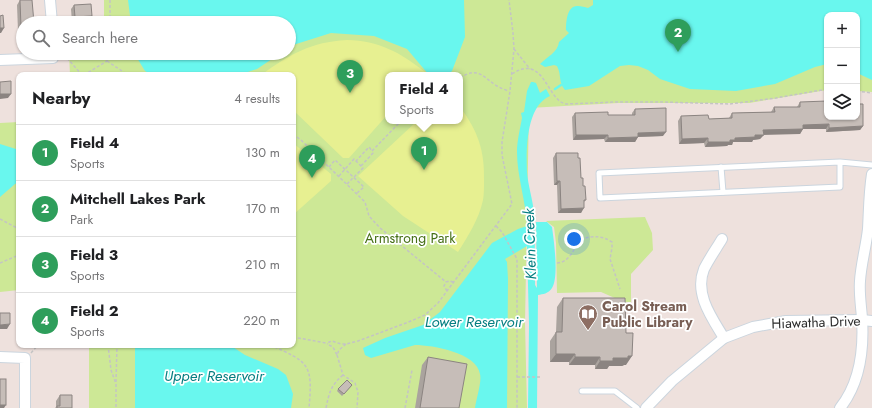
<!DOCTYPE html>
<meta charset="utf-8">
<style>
:root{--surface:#fff;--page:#f6f6f6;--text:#202124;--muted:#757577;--line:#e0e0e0;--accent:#b45309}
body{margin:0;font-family:Jost,sans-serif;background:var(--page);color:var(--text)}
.controls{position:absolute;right:12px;top:12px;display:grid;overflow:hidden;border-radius:8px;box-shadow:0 1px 3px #0004}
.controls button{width:36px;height:36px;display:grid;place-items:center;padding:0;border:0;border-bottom:1px solid var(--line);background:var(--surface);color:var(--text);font:20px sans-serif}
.you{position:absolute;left:574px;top:239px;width:14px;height:14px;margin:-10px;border:3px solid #fff;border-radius:50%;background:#1a73e8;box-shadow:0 0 0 6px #1a73e833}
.badge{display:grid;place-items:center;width:26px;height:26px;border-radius:50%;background:var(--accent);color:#fff;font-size:13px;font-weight:700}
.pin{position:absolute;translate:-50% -33px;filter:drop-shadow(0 1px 2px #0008)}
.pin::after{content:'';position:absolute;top:21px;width:14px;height:12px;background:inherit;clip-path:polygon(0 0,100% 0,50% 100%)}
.popup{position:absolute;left:385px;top:72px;width:78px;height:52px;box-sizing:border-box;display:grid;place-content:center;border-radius:8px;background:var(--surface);filter:drop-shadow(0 1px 3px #0005);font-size:13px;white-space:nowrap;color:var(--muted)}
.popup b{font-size:15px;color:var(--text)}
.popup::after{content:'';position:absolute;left:50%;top:100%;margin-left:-8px;border:8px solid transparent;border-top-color:var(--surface)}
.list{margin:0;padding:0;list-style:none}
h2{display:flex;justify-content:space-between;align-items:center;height:52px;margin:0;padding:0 16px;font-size:17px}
h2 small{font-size:13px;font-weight:400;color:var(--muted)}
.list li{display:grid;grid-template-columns:26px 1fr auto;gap:12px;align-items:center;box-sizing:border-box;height:56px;padding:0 16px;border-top:1px solid var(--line)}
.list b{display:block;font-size:15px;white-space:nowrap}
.list p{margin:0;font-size:13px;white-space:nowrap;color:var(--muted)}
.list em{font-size:13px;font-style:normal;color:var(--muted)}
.icon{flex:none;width:22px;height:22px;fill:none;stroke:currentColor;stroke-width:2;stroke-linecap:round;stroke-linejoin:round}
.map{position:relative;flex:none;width:872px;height:408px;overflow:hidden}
.search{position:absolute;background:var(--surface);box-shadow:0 1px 3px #0004;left:16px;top:16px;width:280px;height:44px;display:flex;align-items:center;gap:10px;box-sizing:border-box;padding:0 14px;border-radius:22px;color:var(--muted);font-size:15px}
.panel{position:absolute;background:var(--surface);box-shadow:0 1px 3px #0004;left:16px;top:72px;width:280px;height:276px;border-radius:8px}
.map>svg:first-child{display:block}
.green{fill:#cde896;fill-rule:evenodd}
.pitch{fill:#e7f091}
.water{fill:#69f7ee}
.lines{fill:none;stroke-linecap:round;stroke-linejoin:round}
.stream{stroke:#69f7ee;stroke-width:2.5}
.service-casing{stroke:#cbd5de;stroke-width:7}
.minor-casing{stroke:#cbd5de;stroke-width:12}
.path{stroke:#c4c4c4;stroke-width:1.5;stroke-dasharray:3 2;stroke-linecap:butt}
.service{stroke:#fff;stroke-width:5}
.minor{stroke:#fff;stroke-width:10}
.wall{fill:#aaa39e}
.shaded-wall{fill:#8b8481}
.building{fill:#c6bdb8;stroke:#8b8481}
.labels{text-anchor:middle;stroke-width:3.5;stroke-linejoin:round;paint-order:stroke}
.park-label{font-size:14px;fill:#456f15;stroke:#fff}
.education-label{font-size:14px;font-weight:bold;fill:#785e54;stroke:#fff;text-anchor:start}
.street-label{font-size:14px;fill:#2c2c2c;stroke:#fff}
.water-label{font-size:15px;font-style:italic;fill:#077f82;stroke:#fff}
</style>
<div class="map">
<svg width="872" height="408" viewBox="0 0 872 408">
<rect width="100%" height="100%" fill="#eee1dd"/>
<!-- green -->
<g class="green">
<path d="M104,0H872V92L857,91V15H827V90L749,103H618L529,108L525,323L527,408H89V345H293V75H70L69,53H289V23H104ZM388,75H460V121H388Z"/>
<polygon points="19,122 19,290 0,292 0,123"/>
<polygon points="645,217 652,233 653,250 631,274 631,302 624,302 601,292 557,293 556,243 554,227 546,221"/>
</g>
<!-- pitch -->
<g class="pitch">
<path d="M347,40C379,41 400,52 425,72L422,75H388V114L349,158H343L293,110V75H261C290,54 311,42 347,40Z"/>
<path d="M460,107C478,131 485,151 484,181C484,187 484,194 483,200C479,219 468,236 458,252L403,216L358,176L417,121H460Z"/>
<polygon points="293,143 331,174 331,181 293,215"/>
</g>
<!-- water -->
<g class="water">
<polygon points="128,0 464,0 465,37 452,71 447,75 429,75 407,49 374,36 331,33 293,45 289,48 289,23 131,23"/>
<path d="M593,0H872V80L857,73V15H827V64L815,67L775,84L736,91L690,89L660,79L648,70L638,66L629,65L620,66L589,86L565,90C558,82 562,76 557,66L554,65L545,67L540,64C547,57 558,52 559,42L569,33L566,30C566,22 567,5 578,6C581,6 585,7 588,8L593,5Z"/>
<polygon points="134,53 281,53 257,69 239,75 152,75 145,71"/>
<path d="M531,82H533L536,83L540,93L546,89L550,96C526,106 526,150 527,172C528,186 533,200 534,214C535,238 535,262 535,285L537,288L536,222H547L552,227C554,241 559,277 552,288C548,294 543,294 538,295L537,408H528L529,324L527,246L505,259L507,262L508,279L507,408H475C476,399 482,382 480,374C477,353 433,345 415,345L371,358L365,355L363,348L385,338L423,325L440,312L492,243L518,229L527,226C526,201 517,177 517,152C517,141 520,129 522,118L521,113L524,112L527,91Z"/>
<polygon points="0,144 19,150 19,182 15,184 0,197"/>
<polygon points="135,345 230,345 245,355 278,369 286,375 293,394 291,408 135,408"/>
</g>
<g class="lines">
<!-- stream -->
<polyline class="stream" points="555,89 561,85"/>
<!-- service casing -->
<g class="service-casing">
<g id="service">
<polyline points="840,162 840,187 600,198 599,173 840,162 872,165"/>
<polyline points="721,167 723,192"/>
<polyline points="582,391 615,391 637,408"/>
</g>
</g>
<!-- minor casing -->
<g class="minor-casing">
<g id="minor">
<polyline points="50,0 52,23"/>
<polyline points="0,60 53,58 53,53"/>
<path d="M722,239C716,249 709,259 704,269C694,294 712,318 724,338"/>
<polyline points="0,357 25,358 25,408"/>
<polyline points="646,408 672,381 724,338 753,327 786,321 862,320 872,321"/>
<path d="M840,408C860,383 864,349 862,318C861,305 859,293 860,281C861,264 866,247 868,229C869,211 869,193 872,174"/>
</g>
</g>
<!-- path -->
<g class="path">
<polyline points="110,0 110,23"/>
<polyline points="514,49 530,69"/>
<polyline points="62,58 67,58 82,75"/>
<polyline points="107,61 128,75"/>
<path d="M512,74C545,52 547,103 567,104L616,102H661L730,104L776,98L827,89"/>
<polyline points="84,75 107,61 109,53"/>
<path d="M460,78C478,66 483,77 497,86C501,88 505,90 509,91"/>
<polyline points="857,91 872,93"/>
<polyline points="293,134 301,140 365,202 369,216 380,228 446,282"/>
<polyline points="361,166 373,153 372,151 401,121"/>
<polyline points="329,167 335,160 364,187 357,193"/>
<polyline points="339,176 354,159 356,161 369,147 372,151"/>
<polyline points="347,184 363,168 356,161"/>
<polyline points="0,219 19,229"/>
<polyline points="496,226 502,232 517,259 517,408"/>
<polyline points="0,263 19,255"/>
<path d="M557,263C571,262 573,248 581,239C593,236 601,235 612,242V248L610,259L620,289"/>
<polyline points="447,291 444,286 446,282 450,281 453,282"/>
<polyline points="293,337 326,343 328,344"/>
<polyline points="346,344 339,350 337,355 333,347 329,345 329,342 332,341 341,344 346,344 358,341 406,323 425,315 438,303 512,204 502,155 502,142 510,91 514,49 513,33 509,0"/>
<polyline points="108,345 111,370 116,384 116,408"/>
<path d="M270,345C309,362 313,364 309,408"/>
<polyline points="31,353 38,345"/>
<polyline points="337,355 343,375 355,383 358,392 357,408"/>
<polyline points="517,377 540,377"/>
<polyline points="116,382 117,345"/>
<path d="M326,408C329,393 331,385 343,375"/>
<polyline points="405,408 412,370"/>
</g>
<!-- service -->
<use href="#service" class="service"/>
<!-- minor -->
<use href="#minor" class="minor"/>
</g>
<!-- wall -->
<g class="wall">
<polygon points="20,0 23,23 23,31 18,31 17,5"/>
<polygon points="74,5 89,21 72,22 71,9"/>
<polygon points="800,102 863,126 860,130 826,132 826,129 803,129 800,134 764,134 760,139 753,140 752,142 733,142 732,145 728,145 727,146 705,147 704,143 679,144 678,121 681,116 709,119 729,118 732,113 771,112 774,107 797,107"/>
<polygon points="635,109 663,136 638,137 635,142 605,142 604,139 573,140 572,117 575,113 608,115 632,115 632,113"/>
<polygon points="556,153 578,158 581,178 583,186 586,200 584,202 581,213 558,213 557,185 554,185 553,158"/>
<polygon points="563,298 626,365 624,365 622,366 609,366 607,369 595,369 595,365 569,365 569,362 550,362 550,341 556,332 557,307"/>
<polygon points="428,357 459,408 415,408 422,365"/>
<polygon points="352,385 342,396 337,391 338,389"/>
<polygon points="60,395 72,408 55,408 56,407 56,401"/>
</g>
<!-- shaded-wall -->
<g class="shaded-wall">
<polygon points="92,16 89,21 72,22 75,17"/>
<polygon points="21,27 23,27 23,31 18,31"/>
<polygon points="0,28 4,28 1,33 0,33"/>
<polygon points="0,94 11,94 8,98 0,99"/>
<polygon points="829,124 826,129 803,129 800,134 760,135 763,130 803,125"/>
<polygon points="863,126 860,130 826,132 829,128"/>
<polygon points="666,132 663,136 635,137 638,133"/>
<polygon points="576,135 608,135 604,139 573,140"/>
<polygon points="755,135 764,135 760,139 753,140 752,142 733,142 732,145 728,145 727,146 705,147 708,142"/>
<polygon points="638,137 635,142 605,142 608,138"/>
<polygon points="708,138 704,143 679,144 682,139"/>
<polygon points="557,181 560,181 557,185 554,185"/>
<polygon points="584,208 581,213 558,213 561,209"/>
<polygon points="10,324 7,329 0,329 0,325"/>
<polygon points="556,354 575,354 569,362 550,362"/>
<polygon points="628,356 632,356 626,365 624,365 622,366 609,366 607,369 595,369 600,361 613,358"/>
<polygon points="575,357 600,357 595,365 569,365"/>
<polygon points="0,405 6,405 4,408 0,408"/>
</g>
<!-- building -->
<g class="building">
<polygon points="20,0 32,0 34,23 23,23 23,27 21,27"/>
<polygon points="91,4 92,16 75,17 74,5"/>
<polygon points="3,15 4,28 0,28 0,16"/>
<polygon points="11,81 11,94 0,94 0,82"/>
<polygon points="827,101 827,117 857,117 857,104 863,104 863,126 829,128 829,124 803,125 803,129 763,130 764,135 755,135 755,137 735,138 735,140 730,140 730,142 708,142 708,138 682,139 681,116 708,115 709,119 732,118 732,113 775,112 774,107 800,107 800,102"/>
<polygon points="666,108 666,132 638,133 638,137 608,138 608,135 576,135 575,113 608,112 608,115 635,115 635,109"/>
<polygon points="556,153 578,153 578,158 580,158 581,178 583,178 583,186 585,186 586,200 584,200 584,208 561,209 560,181 557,181"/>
<polygon points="563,298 625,298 626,333 633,333 632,356 628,356 628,358 613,358 613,361 600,361 600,357 575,357 575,354 556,354 556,332 562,332"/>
<polygon points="0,313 10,313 10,324 0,325"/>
<polygon points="428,357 467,364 459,408 420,408"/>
<rect x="0" y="379" width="6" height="26"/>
<polygon points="347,380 352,385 344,394 338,389"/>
<polygon points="60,395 72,395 72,408 57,408 57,406 60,406"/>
</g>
<!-- icons -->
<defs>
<g id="library-pin" transform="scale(1)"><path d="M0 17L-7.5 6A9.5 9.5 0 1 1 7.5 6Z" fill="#8d6e63" stroke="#fff"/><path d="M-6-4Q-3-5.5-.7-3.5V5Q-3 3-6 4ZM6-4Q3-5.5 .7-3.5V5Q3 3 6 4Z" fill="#fff"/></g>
</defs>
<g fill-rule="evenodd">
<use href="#library-pin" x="588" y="314"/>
</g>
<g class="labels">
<!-- park labels -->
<g class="park-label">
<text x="410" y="243">Armstrong Park</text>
</g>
<!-- education labels -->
<g class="education-label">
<text x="602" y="311">Carol Stream<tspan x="602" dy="16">Public Library</tspan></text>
</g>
<!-- street labels -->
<g class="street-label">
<text transform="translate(816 322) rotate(-2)" y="5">Hiawatha Drive</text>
</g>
<!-- water labels -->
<g class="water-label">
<text transform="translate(530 244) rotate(-92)" y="5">Klein Creek</text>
<text x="474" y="327">Lower Reservoir</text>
<text x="214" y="381">Upper Reservoir</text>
</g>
</g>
</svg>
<div class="controls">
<button>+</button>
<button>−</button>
<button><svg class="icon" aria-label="layers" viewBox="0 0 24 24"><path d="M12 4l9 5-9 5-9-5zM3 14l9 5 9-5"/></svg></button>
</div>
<div class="you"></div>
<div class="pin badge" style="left:424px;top:170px;background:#2e9e5b">1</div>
<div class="popup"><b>Field 4</b>Sports</div>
<div class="pin badge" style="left:678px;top:52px;background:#2e9e5b">2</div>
<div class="pin badge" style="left:350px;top:93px;background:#2e9e5b">3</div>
<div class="pin badge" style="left:312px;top:178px;background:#2e9e5b">4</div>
<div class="search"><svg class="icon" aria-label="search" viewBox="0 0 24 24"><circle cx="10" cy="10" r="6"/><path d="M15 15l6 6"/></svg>Search here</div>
<section class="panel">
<h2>Nearby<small>4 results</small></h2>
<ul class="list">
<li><span class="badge" style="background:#2e9e5b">1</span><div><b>Field 4</b><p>Sports</p></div><em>130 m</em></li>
<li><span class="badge" style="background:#2e9e5b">2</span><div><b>Mitchell Lakes Park</b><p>Park</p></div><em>170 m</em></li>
<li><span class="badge" style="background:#2e9e5b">3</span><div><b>Field 3</b><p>Sports</p></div><em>210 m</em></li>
<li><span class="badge" style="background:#2e9e5b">4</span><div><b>Field 2</b><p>Sports</p></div><em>220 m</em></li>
</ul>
</section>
</div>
